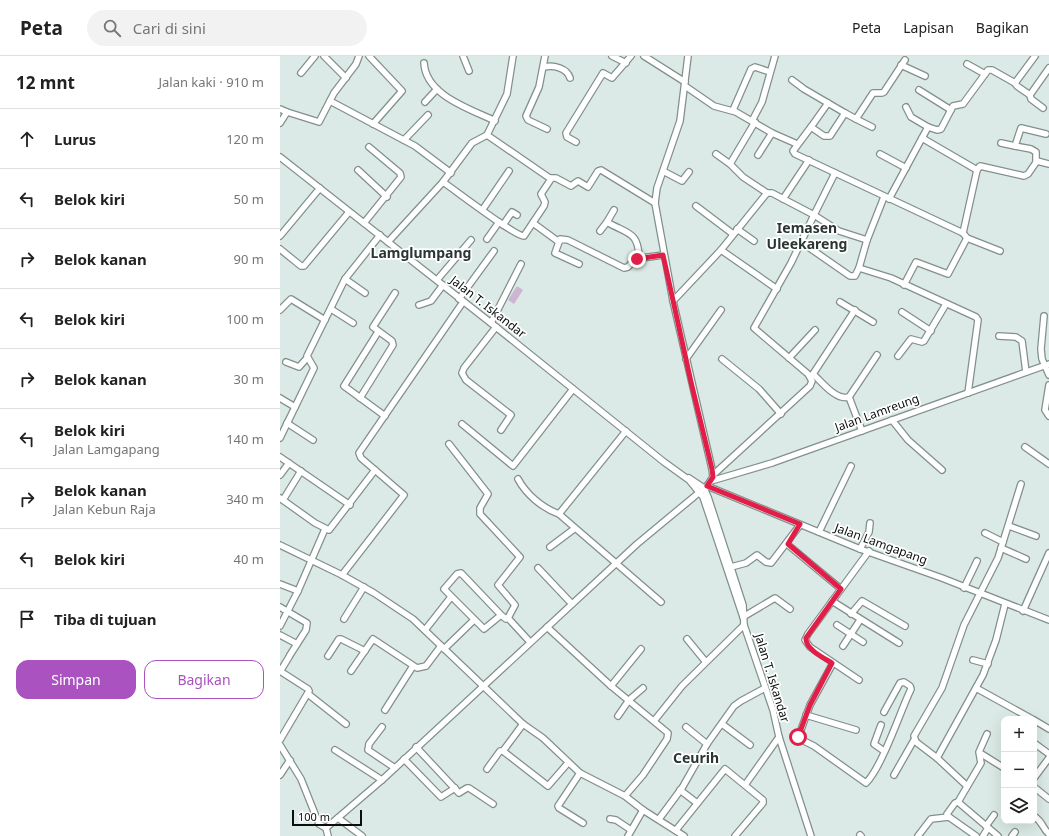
<!DOCTYPE html>
<html lang="id">
<meta charset="utf-8">
<style>
:root{--surface:#fff;--page:#f2f2f2;--text:#222;--muted:#767676;--line:#e0e0e0;--accent:#aa52c0}
body{margin:0;font-family:"Noto Sans",sans-serif;background:var(--page);color:var(--text)}
.controls{position:absolute;right:12px;bottom:12px;display:grid;overflow:hidden;border-radius:8px;box-shadow:0 4px 16px #0002}
.controls button{width:36px;height:36px;display:grid;place-items:center;padding:0;border:0;border-bottom:1px solid var(--line);background:var(--surface);color:var(--text);font:20px sans-serif}
.scale{position:absolute;left:12px;bottom:10px;width:70px;box-sizing:border-box;padding-left:4px;border:2px solid #0a0f0e;border-top:0;font-size:11px;line-height:14px;white-space:nowrap;color:#0a0f0e;-webkit-text-stroke:3px #fff;paint-order:stroke}
.stop{position:absolute;width:12px;height:12px;margin:-9px;border:3px solid #e11d48;border-radius:50%;background:#fff}
.stop.end{background:#e11d48;border-color:#fff;box-shadow:0 1px 4px #0008}
.list{margin:0;padding:0;list-style:none}
h2{display:flex;justify-content:space-between;align-items:center;height:52px;margin:0;padding:0 16px;font-size:17px}
h2 small{font-size:13px;font-weight:400;color:var(--muted)}
.list li{display:grid;grid-template-columns:26px 1fr auto;gap:12px;align-items:center;box-sizing:border-box;height:60px;padding:0 16px;border-top:1px solid var(--line)}
.list b{display:block;font-size:15px;white-space:nowrap}
.list p{margin:0;font-size:13px;white-space:nowrap;color:var(--muted)}
.list em{font-size:13px;font-style:normal;color:var(--muted)}
.actions{display:flex;gap:8px;padding:12px 16px}
.actions a{flex:1;padding:9px 0;border:1px solid var(--accent);border-radius:12px;text-align:center;font-size:14px;color:var(--accent)}
.actions .main{background:var(--accent);color:#fff}
.icon{flex:none;width:22px;height:22px;fill:none;stroke:currentColor;stroke-width:2;stroke-linecap:round;stroke-linejoin:round}
.map{position:relative;flex:none;width:769px;height:780px;overflow:hidden}
header{display:flex;align-items:center;gap:24px;box-sizing:border-box;height:56px;padding:0 20px;background:var(--surface);border-bottom:1px solid var(--line)}
header strong{font-size:19px}
nav{display:flex;gap:22px;margin-inline-start:auto;font-size:14px}
.search{width:280px;height:36px;background:var(--page);display:flex;align-items:center;gap:10px;box-sizing:border-box;padding:0 14px;border-radius:22px;color:var(--muted);font-size:15px}
main{display:flex}
aside{flex:1;background:var(--surface)}
.map>svg:first-child{display:block}
.green{fill:#ccb6d2}
.lines{fill:none;stroke-linecap:round;stroke-linejoin:round}
.minor-casing{stroke:#82908c;stroke-width:8}
.minor{stroke:#fff;stroke-width:5.5}
.route{stroke:#e11d48;stroke-width:5}
.labels{text-anchor:middle;stroke-width:3.5;stroke-linejoin:round;paint-order:stroke}
.street-label{font-size:12px;fill:#0a0f0e;stroke:#fff}
.quarter-label{font-size:14px;font-weight:bold;fill:#2a3633;stroke:#fff}
</style>
<header>
<strong>Peta</strong>
<div class="search"><svg class="icon" aria-label="search" viewBox="0 0 24 24"><circle cx="10" cy="10" r="6"/><path d="M15 15l6 6"/></svg>Cari di sini</div>
<nav><a>Peta</a><a>Lapisan</a><a>Bagikan</a></nav>
</header>
<main>
<aside>
<h2>12 mnt<small>Jalan kaki · 910 m</small></h2>
<ul class="list">
<li><svg class="icon" aria-label="ahead" viewBox="0 0 24 24"><path d="M12 20V5M6 11l6-6 6 6"/></svg><div><b>Lurus</b></div><em>120 m</em></li>
<li><svg class="icon" aria-label="left" viewBox="0 0 24 24"><path d="M17 20v-9H6M10 6l-5 5 5 5"/></svg><div><b>Belok kiri</b></div><em>50 m</em></li>
<li><svg class="icon" aria-label="right" viewBox="0 0 24 24"><path d="M7 20v-9h11M14 6l5 5-5 5"/></svg><div><b>Belok kanan</b></div><em>90 m</em></li>
<li><svg class="icon" aria-label="left" viewBox="0 0 24 24"><path d="M17 20v-9H6M10 6l-5 5 5 5"/></svg><div><b>Belok kiri</b></div><em>100 m</em></li>
<li><svg class="icon" aria-label="right" viewBox="0 0 24 24"><path d="M7 20v-9h11M14 6l5 5-5 5"/></svg><div><b>Belok kanan</b></div><em>30 m</em></li>
<li><svg class="icon" aria-label="left" viewBox="0 0 24 24"><path d="M17 20v-9H6M10 6l-5 5 5 5"/></svg><div><b>Belok kiri</b><p>Jalan Lamgapang</p></div><em>140 m</em></li>
<li><svg class="icon" aria-label="right" viewBox="0 0 24 24"><path d="M7 20v-9h11M14 6l5 5-5 5"/></svg><div><b>Belok kanan</b><p>Jalan Kebun Raja</p></div><em>340 m</em></li>
<li><svg class="icon" aria-label="left" viewBox="0 0 24 24"><path d="M17 20v-9H6M10 6l-5 5 5 5"/></svg><div><b>Belok kiri</b></div><em>40 m</em></li>
<li><svg class="icon" aria-label="arrive" viewBox="0 0 24 24"><path d="M6 21V4h12l-3 4 3 4H6"/></svg><div><b>Tiba di tujuan</b></div></li>
</ul>
<div class="actions"><a class="main">Simpan</a><a>Bagikan</a></div>
</aside>
<div class="map">
<svg width="769" height="780" viewBox="0 0 769 780">
<rect width="100%" height="100%" fill="#dbeae6"/>
<!-- green -->
<polygon class="green" points="237,230 243,234 234,248 228,244"/>
<g class="lines">
<!-- minor casing -->
<g class="minor-casing">
<g id="minor">
<polyline points="44,0 66,22"/>
<polyline points="89,0 122,35 93,68"/>
<polyline points="183,0 189,15"/>
<polyline points="265,0 259,31 246,60 248,64 267,73"/>
<polyline points="332,0 346,7"/>
<polyline points="364,0 405,26"/>
<path d="M144,7C146,40 191,53 215,65"/>
<polyline points="687,8 705,18"/>
<polyline points="621,9 645,20"/>
<path d="M264,11C274,9 287,12 290,22"/>
<polyline points="21,17 35,0"/>
<polyline points="512,24 524,33 565,57 550,80 544,80 531,71 513,95 515,98 683,177 687,182 720,195"/>
<polyline points="735,27 737,30 750,39"/>
<polyline points="405,30 434,50 456,56 492,77 517,88"/>
<polyline points="639,34 671,54"/>
<polyline points="50,45 135,90 171,117"/>
<polyline points="145,46 157,33"/>
<polyline points="626,51 631,61 648,71"/>
<polyline points="763,52 751,43 750,39 769,12"/>
<polyline points="0,53 7,56"/>
<polyline points="453,54 471,13 475,11 490,16"/>
<polyline points="565,57 576,63 593,37 602,37 604,36 625,4"/>
<polyline points="576,63 592,71"/>
<polyline points="472,65 482,46 495,0"/>
<polyline points="0,67 7,56 39,66 54,37 76,8 79,0"/>
<polyline points="531,71 548,47"/>
<polyline points="642,82 697,114"/>
<polyline points="124,84 148,59"/>
<polyline points="296,86 287,81 286,77 323,17 332,22 351,0"/>
<polyline points="721,87 735,90"/>
<polyline points="436,98 450,108 463,121 487,137"/>
<polyline points="600,98 626,112"/>
<polyline points="478,99 492,77"/>
<polyline points="0,101 216,271 384,406 409,424 423,441 463,561"/>
<polyline points="756,106 756,96 751,93 735,90 741,72 766,78"/>
<polyline points="450,108 475,66"/>
<polyline points="78,114 107,141"/>
<polyline points="383,115 402,125 409,116"/>
<polyline points="555,117 534,159 559,175 587,184"/>
<polyline points="271,122 276,122 291,130 298,125 308,131 318,115 321,114 375,147"/>
<path d="M163,126C175,134 236,181 244,180L264,150L265,146L261,138L271,123L207,79"/>
<polyline points="604,141 587,184 579,212 611,222 696,261 698,264 688,337"/>
<polyline points="503,143 529,104"/>
<polyline points="609,143 648,71 657,74 661,73 673,50 683,48 708,14 712,14 735,27 755,0"/>
<polyline points="416,150 453,178"/>
<polyline points="203,153 229,115"/>
<polyline points="327,166 334,154"/>
<polyline points="84,167 121,121 120,117 89,91"/>
<polyline points="253,167 279,186"/>
<polyline points="223,169 232,156 237,159"/>
<polyline points="457,173 474,185"/>
<path d="M320,175L327,166C347,178 359,175 359,203"/>
<polyline points="683,177 697,114 700,110 744,120 748,118 757,105 769,108"/>
<polyline points="0,180 40,132"/>
<polyline points="207,183 219,166"/>
<polyline points="108,186 163,126 192,87 207,79 227,38 233,0"/>
<polyline points="521,186 570,220 575,220 579,212"/>
<polyline points="0,193 21,210 24,210 69,156"/>
<polyline points="441,194 497,233"/>
<polyline points="299,208 275,197 280,183 288,184 344,212 348,211 355,203 383,199"/>
<polyline points="65,223 85,237"/>
<polyline points="157,224 191,184"/>
<polyline points="624,229 636,206 668,218 687,182"/>
<polyline points="179,243 214,195"/>
<polyline points="393,245 441,194 487,137 492,137 534,159 511,207 474,272 528,318 532,325 530,330 433,419"/>
<polyline points="560,246 593,266"/>
<polyline points="139,249 151,245 163,229"/>
<polyline points="51,253 73,267"/>
<polyline points="0,254 11,243 45,264"/>
<polyline points="622,256 651,275"/>
<polyline points="764,260 761,293 762,303 769,319"/>
<polyline points="211,267 241,208"/>
<polyline points="216,271 184,312 182,317 186,324 231,359 221,374"/>
<polyline points="98,276 64,330 105,360"/>
<polyline points="719,280 736,281 742,285 746,316"/>
<polyline points="618,300 631,283 642,286 644,285 666,248"/>
<polyline points="509,302 535,274"/>
<polyline points="406,303 441,254"/>
<polyline points="442,303 479,333 501,358"/>
<polyline points="6,306 19,311 27,302"/>
<path d="M533,318C542,326 556,345 569,341L597,299"/>
<polyline points="531,321 575,254"/>
<polyline points="769,329 765,354 769,360"/>
<polyline points="569,341 582,375"/>
<polyline points="0,342 15,351"/>
<polyline points="80,342 113,289 112,285 93,271 115,237"/>
<polyline points="612,364 628,384 662,414"/>
<polyline points="7,367 33,384"/>
<polyline points="182,368 233,410 293,333"/>
<polyline points="346,375 279,458 381,546"/>
<polyline points="0,382 34,312 27,300 65,223 100,179"/>
<polyline points="169,388 208,438 200,452 200,458 240,501 218,529 235,549 228,562"/>
<polyline points="745,391 769,408"/>
<polyline points="0,401 70,449"/>
<polyline points="0,419 9,407"/>
<polyline points="409,422 424,432 428,441 463,549 464,569 493,654 499,681 531,780"/>
<path d="M238,423C246,438 262,452 279,458"/>
<polyline points="431,425 492,407 769,308"/>
<polyline points="427,430 580,493 662,522 769,564"/>
<polyline points="0,442 35,467 49,474 95,414"/>
<polyline points="3,444 21,415"/>
<polyline points="729,470 756,480"/>
<polyline points="539,476 571,410"/>
<polyline points="705,477 723,486"/>
<polyline points="507,488 561,533"/>
<polyline points="0,489 62,519 94,537 133,563 243,668 263,682 300,717 345,740 363,754 404,780"/>
<polyline points="270,491 294,473"/>
<polyline points="721,492 746,503"/>
<polyline points="580,493 589,476 590,467"/>
<polyline points="451,511 466,507 477,499 486,506 491,507 520,469"/>
<polyline points="258,512 292,548"/>
<polyline points="62,519 124,439 81,402 79,397 183,246"/>
<polyline points="0,528 18,535"/>
<polyline points="684,532 697,505"/>
<polyline points="552,545 619,587"/>
<polyline points="725,548 716,584 703,619 657,702 636,686 634,680 662,632 684,569 718,502 741,428"/>
<polyline points="0,551 27,567 26,574 10,599"/>
<polyline points="743,555 769,497"/>
<polyline points="571,558 582,545 625,570"/>
<polyline points="221,559 204,573 164,533 177,518 181,517 221,559 226,563 228,562 250,586"/>
<polyline points="463,561 495,542 510,553"/>
<polyline points="64,563 84,531"/>
<polyline points="557,569 583,586"/>
<polyline points="0,570 18,535 45,473"/>
<polyline points="267,571 331,630 388,677 387,683 363,719 345,740"/>
<polyline points="145,574 171,541"/>
<polyline points="0,579 17,588"/>
<polyline points="407,583 425,605"/>
<polyline points="563,590 580,564"/>
<polyline points="164,593 194,564"/>
<polyline points="48,600 59,583 61,583 85,595"/>
<polyline points="693,604 708,608"/>
<path d="M553,607L530,649L518,682L534,690L586,727C602,711 620,656 631,633L630,630L624,626L620,627L604,656"/>
<polyline points="1,614 9,601"/>
<polyline points="0,615 28,633 29,635 0,684"/>
<polyline points="71,615 93,583 137,612 146,610 161,590"/>
<polyline points="579,624 530,591 525,584 528,578 589,495"/>
<polyline points="331,630 361,593"/>
<polyline points="696,632 752,663"/>
<polyline points="28,638 66,668"/>
<polyline points="105,654 133,610"/>
<polyline points="526,659 576,674"/>
<polyline points="338,660 349,644 363,632"/>
<polyline points="754,664 769,673"/>
<polyline points="374,665 402,630 464,569"/>
<polyline points="442,668 470,689"/>
<polyline points="601,669 594,688 604,695"/>
<polyline points="102,671 89,688 88,694 115,712"/>
<polyline points="406,671 427,688"/>
<polyline points="754,687 769,698"/>
<polyline points="0,689 21,723 39,768 46,772 102,724 357,488 427,430 433,421 432,413 393,245 375,147 377,132 400,65 408,0"/>
<polyline points="136,691 179,737 187,732 189,732 213,748"/>
<polyline points="55,694 102,724"/>
<polyline points="223,695 243,668"/>
<polyline points="700,697 724,712"/>
<polyline points="657,702 687,730"/>
<polyline points="124,703 161,741 175,732"/>
<polyline points="207,713 220,695 223,695 268,730 288,707"/>
<polyline points="300,717 278,750 279,752 303,767"/>
<polyline points="0,719 10,704"/>
<polyline points="614,719 634,684"/>
<polyline points="754,722 769,702"/>
<polyline points="465,729 499,681"/>
<polyline points="754,731 769,743"/>
<polyline points="400,734 417,747"/>
<polyline points="678,746 701,707 699,696 707,678"/>
<path d="M754,760C764,767 762,772 769,778"/>
<polyline points="669,761 667,758 675,747 678,746 718,780"/>
<polyline points="58,762 82,780"/>
<polyline points="330,763 336,764 351,774"/>
<polyline points="379,763 402,732 427,688 454,650 461,645 485,632"/>
<polyline points="706,770 714,759"/>
<polyline points="46,772 48,780"/>
<polyline points="396,774 445,713 483,744 483,747 455,780"/>
<polyline points="580,779 581,780"/>
<polyline points="348,780 363,754"/>
<polyline points="638,780 651,763 669,761 696,780"/>
<polyline points="703,780 708,772"/>
<polyline points="732,780 735,776"/>
</g>
</g>
<!-- minor -->
<use href="#minor" class="minor"/>
</g>
<g class="lines">
<!-- route -->
<path class="route" d="M357,203L383,199L411,326L432,413L433,421L427,430L520,468L508,488L561,533L526,582C525,593 544,602 552,607L530,649L518,681"/>
</g>
<g class="labels">
<!-- street labels -->
<g class="street-label">
<text transform="translate(208 251) rotate(38)" y="4">Jalan T. Iskandar</text>
<text transform="translate(597 357) rotate(-20)" y="4">Jalan Lamreung</text>
<text transform="translate(601 488) rotate(20)" y="4">Jalan Lamgapang</text>
<text transform="translate(492 622) rotate(73)" y="4">Jalan T. Iskandar</text>
</g>
<!-- quarter labels -->
<g class="quarter-label">
<text x="527" y="177">Iemasen<tspan x="527" dy="16">Uleekareng</tspan></text>
<text x="141" y="202">Lamglumpang</text>
<text x="416" y="707">Ceurih</text>
</g>
</g>
</svg>
<div class="controls">
<button>+</button>
<button>−</button>
<button><svg class="icon" aria-label="layers" viewBox="0 0 24 24"><path d="M12 4l9 5-9 5-9-5zM3 14l9 5 9-5"/></svg></button>
</div>
<div class="scale">100 m</div>
<div class="stop" style="left:518px;top:681px"></div>
<div class="stop end" style="left:357px;top:203px"></div>
</div>
</main>
